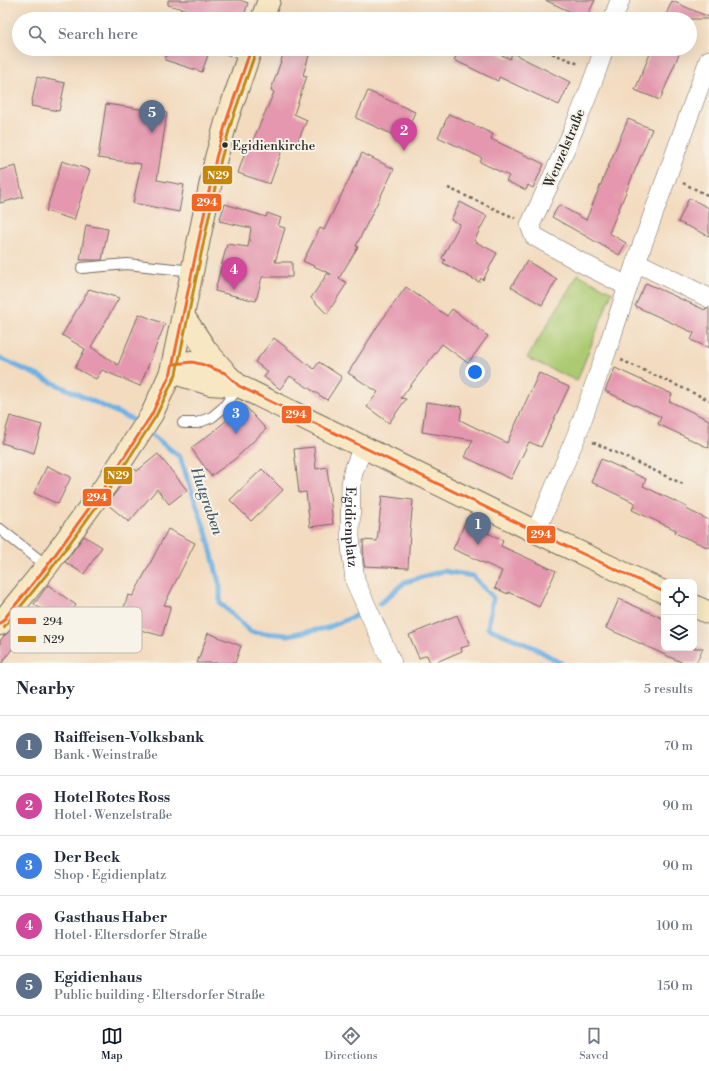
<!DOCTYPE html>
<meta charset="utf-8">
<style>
:root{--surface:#fff;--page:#f2f2f3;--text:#1f2937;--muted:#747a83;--line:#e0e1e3;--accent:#111827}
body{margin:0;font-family:"Libre Bodoni",serif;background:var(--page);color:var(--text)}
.controls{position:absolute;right:12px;bottom:12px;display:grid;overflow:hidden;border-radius:8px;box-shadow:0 4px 16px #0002}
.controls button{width:36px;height:36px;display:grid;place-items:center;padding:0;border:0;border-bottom:1px solid var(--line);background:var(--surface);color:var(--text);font:20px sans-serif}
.you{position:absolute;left:475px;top:372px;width:14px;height:14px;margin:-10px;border:3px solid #fff;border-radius:50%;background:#1a73e8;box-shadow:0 0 0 6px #1a73e833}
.badge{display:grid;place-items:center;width:26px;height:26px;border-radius:50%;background:var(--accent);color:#fff;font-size:13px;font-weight:700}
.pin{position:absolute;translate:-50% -33px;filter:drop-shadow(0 1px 2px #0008)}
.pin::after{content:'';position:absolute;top:21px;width:14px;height:12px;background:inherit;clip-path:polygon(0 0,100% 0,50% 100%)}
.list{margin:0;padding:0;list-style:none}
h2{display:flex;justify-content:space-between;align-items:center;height:52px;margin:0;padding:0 16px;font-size:17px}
h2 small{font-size:13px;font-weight:400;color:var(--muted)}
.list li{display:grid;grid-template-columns:26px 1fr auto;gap:12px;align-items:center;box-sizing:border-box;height:60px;padding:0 16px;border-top:1px solid var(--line)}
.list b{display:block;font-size:15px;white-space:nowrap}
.list p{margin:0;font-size:13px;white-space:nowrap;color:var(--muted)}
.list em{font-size:13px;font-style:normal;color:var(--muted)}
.icon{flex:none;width:22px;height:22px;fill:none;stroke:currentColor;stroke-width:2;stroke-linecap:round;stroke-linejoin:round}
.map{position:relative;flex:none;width:709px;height:663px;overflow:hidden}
.search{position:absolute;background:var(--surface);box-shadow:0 4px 16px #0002;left:12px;right:12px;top:12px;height:44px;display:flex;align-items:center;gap:10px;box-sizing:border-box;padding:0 14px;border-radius:22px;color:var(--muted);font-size:15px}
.sheet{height:352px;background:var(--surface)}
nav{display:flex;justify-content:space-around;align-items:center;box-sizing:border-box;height:56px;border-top:1px solid var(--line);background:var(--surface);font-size:11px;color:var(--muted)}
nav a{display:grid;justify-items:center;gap:2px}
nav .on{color:var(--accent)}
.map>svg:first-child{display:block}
.green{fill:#abca71;stroke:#6b7a4e}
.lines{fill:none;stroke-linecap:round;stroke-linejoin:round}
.stream{stroke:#6eb1e3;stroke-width:5}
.building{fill:#e497ae}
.lane-casing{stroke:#71695f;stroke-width:12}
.street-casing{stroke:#71695f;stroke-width:20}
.secondary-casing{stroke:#71695f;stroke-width:24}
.path{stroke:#71695f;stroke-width:2.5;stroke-dasharray:3 3;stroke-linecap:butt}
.lane{stroke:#fff;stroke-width:10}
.street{stroke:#fff;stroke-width:19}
.secondary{stroke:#f7e8c3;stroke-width:22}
.bus-1-casing{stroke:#f7f3e8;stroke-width:6}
.bus-2-casing{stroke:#f7f3e8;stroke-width:6}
.bus-1{stroke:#f26522;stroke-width:3}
.bus-2{stroke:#c4870b;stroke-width:3}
.bus-dot{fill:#2b2b2b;stroke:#f7f3e8;stroke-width:1.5}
.labels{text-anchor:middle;stroke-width:4;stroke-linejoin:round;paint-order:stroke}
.bus-label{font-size:13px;fill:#2b2b2b;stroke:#f7f3e8;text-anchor:start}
.street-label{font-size:14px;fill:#2b2b2b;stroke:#f7f3e8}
.water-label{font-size:15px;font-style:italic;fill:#425a6b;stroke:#f7f3e8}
.key{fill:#f7f3e8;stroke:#bab7af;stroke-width:1}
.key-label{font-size:11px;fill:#2b2b2b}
.line-badge{stroke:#f7f3e8;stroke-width:1.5}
.badge-label{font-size:11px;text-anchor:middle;font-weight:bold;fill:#fff}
</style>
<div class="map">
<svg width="709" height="663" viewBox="0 0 709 663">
<rect width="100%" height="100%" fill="#f7f3e8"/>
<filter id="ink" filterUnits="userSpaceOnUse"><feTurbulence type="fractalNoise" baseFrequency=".025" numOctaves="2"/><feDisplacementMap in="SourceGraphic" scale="8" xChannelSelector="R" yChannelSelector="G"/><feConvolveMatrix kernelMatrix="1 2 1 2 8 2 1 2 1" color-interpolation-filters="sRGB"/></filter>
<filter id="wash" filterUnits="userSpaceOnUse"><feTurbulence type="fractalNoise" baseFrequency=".012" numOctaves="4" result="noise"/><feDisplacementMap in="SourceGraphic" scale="16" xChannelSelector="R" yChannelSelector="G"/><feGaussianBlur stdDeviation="0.9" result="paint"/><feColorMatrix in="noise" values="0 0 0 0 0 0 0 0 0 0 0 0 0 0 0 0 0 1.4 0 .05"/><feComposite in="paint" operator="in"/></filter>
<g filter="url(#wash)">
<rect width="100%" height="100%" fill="#f3dbbf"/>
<!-- green -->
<polygon class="green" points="578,274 612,292 577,381 527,358"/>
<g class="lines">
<!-- stream -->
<g class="stream">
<polyline points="0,358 133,420 139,425"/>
<polyline points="147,431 180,457 207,535 220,586 220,603 251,632 288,635 327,628 360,614"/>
<polyline points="380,604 405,582 443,571 473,576 493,598 488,628 533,647 561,663"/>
</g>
</g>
<g id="blocks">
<!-- building -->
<g class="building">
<polygon points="168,0 240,0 248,3 243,19 197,19 199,13 168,5"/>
<polygon points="545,0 595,0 586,19"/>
<polygon points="672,1 709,17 709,19 664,19"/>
<polygon points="168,49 210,49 202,72 165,60"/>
<polygon points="285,49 311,49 303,75 307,76 294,114 307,120 297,143 286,139 270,184 238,173 247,146 250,147 274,92 271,90"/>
<polygon points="460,49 490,49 510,59 512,53 570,82 559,105 499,77 498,81 454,60"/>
<polygon points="652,49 681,49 660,100 635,90"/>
<polygon points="37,77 65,83 59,111 31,106"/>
<polygon points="368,91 415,112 403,139 356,118"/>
<polygon points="106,104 167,113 157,180 184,185 179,212 133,203 141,164 98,158"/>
<polygon points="449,114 493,134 491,139 544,164 533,188 528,185 526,190 506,181 509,176 480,162 482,158 438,137"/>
<polygon points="628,119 652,129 609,233 626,243 619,255 552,217 559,205 586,220"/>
<polygon points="362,153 394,169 356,246 358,247 339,278 347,283 327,314 311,298 327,274 331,274 303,261 320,228 324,230"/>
<polygon points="62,161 90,170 74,220 46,211"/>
<polygon points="16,166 23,197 0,203 0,170"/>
<polygon points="689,198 709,208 709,236 678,222"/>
<polygon points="460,202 487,216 474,241 497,253 483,280 481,278 479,282 443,263 445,260 442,258 460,224 451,220"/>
<polygon points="225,204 266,217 267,213 281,218 278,226 285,228 275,262 292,262 292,277 262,277 256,301 215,291 227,244 248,247 251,228 219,221"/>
<polygon points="86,225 108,229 102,260 80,260"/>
<polygon points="527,261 557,279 542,305 511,287"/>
<polygon points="646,283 705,310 706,308 709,309 709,348 691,340 694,333 635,306"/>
<polygon points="406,287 447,316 452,309 488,336 468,363 442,344 401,398 406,399 389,423 367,407 378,392 348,373 379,324"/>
<polygon points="89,289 119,298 91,347 118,365 139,314 165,324 140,386 102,370 96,379 75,368 85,349 62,335"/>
<polygon points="274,338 314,369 319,362 342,377 327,400 290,376 280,389 264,377 268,372 255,362"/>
<polygon points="615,368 672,394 669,401 709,420 709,448 658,424 661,417 605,391"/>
<polygon points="539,373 569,387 541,447 529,442 511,479 465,457 473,440 422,432 426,402 462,407 460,420 507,443"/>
<polygon points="244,405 266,429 235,459 211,476 191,448 214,431"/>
<polygon points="10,416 42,425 34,453 2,443"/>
<polygon points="314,447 316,469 327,467 333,524 310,527 306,492 299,493 294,449"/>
<polygon points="158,454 187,490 169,504 157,489 129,522 107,504 134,469 137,471"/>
<polygon points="601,459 646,479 643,486 687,507 686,509 709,520 709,548 675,533 676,530 632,510 635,503 591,482"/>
<polygon points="47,466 71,477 58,504 34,493"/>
<polygon points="262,469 283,490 251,521 230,500"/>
<polygon points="382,496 413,500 410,532 408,568 364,566 363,540 377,541"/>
<polygon points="465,523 503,540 501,546 556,571 539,607 508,592 508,594 495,588 502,571 453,549"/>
<polygon points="168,529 195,543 164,605 171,606 162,636 119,624 128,595 133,596"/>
<polygon points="84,536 102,547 84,574 65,562"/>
<polygon points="48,585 76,605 63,625 34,604"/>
<polygon points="619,599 664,619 664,648 703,648 696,663 683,663 606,628"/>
<polygon points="457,615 470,645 461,648 462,651 434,663 430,663 427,655 419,658 409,635"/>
<polygon points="12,629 21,636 2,663 0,663 0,641 4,636"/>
<polygon points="208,633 241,646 235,663 197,663"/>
</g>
</g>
</g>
<g filter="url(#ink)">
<use href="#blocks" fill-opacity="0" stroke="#71695f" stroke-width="1"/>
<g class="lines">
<!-- lane casing -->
<g class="lane-casing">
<g id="lane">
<polyline points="228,49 248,57"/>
<polyline points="82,268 127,264 193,271"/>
<polyline points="183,423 197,423 212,417 224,407 239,386"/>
<polyline points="0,529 47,566"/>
</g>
</g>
<!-- street casing -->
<g class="street-casing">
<g id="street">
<polyline points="613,19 620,0"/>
<path d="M604,49C584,110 557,168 530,225L534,236L580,262L627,286"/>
<polyline points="636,262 709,298"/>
<path id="s1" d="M363,447L353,472L351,485L350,537L355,581L392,663"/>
<polyline points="536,532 577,434 606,353 636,262 709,60"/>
</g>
</g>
<!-- secondary casing -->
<g class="secondary-casing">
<g id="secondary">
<polyline points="262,19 269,0"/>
<polyline points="184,317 206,350 225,372"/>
<polyline points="174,364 192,362 201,364 225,373 239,386 536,532 664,592"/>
<polyline points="171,372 210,384 239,386"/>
<polyline points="694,606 709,613"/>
<polyline points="0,624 47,566 108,482 152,414 171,372 216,158 227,119 251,49"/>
</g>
</g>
<!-- path -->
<g class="path">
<polyline points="541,49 579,64"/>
<polyline points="683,183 709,196"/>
<polyline points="448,188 515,218"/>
<polyline points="621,360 709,400"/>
<polyline points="593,442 685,485"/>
</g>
<!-- lane -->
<use href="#lane" class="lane"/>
<!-- street -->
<use href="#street" class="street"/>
<!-- secondary -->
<use href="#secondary" class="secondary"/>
<!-- bus-1 casing -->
<g class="bus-1-casing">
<g id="bus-1">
<polyline points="174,364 192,362 201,364 225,373 239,386 536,532 664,592"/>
<polyline points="0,624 47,566 108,482 152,414 171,372 216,158 227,119 251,49"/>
</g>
</g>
<!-- bus-2 casing -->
<g class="bus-2-casing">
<polyline id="bus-2" points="4,627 51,569 112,485 156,416 176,374 221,159 232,120 256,51"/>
</g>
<!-- bus-1 -->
<use href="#bus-1" class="bus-1"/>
<!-- bus-2 -->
<use href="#bus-2" class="bus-2"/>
</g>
</g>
<!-- markers -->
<circle class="bus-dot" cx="225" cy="145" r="3.5"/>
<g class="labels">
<!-- bus labels -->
<g class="bus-label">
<text x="232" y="150">Egidienkirche</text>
</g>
<!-- street labels -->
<g class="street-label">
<text transform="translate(564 148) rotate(-67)" y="5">Wenzelstraße</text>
<text dy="5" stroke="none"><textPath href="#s1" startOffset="82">Egidienplatz</textPath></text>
</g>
<!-- water labels -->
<g class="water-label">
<text transform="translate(207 501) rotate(71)" y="5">Hutgraben</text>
</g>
</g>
<!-- legend -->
<rect x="10" y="607" width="132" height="46" rx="6" class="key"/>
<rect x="18" y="618" width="18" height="6" fill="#f26522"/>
<rect x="18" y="636" width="18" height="6" fill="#c4870b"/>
<g class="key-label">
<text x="43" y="625">294</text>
<text x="43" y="643">N29</text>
</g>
<g class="line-badge">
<rect x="202" y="165" width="31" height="20" rx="4" fill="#c4870b"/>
<rect x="191" y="193" width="31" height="19" rx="4" fill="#f26522"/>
<rect x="281" y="405" width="31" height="19" rx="4" fill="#f26522"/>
<rect x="103" y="466" width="30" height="19" rx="4" fill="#c4870b"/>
<rect x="82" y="488" width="30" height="19" rx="4" fill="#f26522"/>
<rect x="526" y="525" width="30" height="19" rx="4" fill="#f26522"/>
</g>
<g class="badge-label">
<text x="218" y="179">N29</text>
<text x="207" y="206">294</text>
<text x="296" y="418">294</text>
<text x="118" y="479">N29</text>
<text x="97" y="501">294</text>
<text x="541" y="538">294</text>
</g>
</svg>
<div class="controls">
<button><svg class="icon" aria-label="locate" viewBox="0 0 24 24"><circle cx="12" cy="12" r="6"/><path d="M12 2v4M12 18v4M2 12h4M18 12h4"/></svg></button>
<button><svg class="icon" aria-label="layers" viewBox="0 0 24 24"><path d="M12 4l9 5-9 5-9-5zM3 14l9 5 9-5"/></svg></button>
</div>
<div class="you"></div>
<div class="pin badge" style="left:478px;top:545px;background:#5c6f8a">1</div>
<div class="pin badge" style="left:404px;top:151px;background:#d1479c">2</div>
<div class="pin badge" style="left:236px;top:434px;background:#3f7fe0">3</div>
<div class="pin badge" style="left:234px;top:290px;background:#d1479c">4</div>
<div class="pin badge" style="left:152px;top:133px;background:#5c6f8a">5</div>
<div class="search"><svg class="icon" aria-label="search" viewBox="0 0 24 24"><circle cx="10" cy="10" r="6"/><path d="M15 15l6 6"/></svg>Search here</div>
</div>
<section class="sheet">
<h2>Nearby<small>5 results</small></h2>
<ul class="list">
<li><span class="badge" style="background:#5c6f8a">1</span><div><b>Raiffeisen-Volksbank</b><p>Bank · Weinstraße</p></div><em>70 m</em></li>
<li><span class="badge" style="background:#d1479c">2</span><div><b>Hotel Rotes Ross</b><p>Hotel · Wenzelstraße</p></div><em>90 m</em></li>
<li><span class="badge" style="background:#3f7fe0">3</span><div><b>Der Beck</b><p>Shop · Egidienplatz</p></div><em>90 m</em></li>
<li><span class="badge" style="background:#d1479c">4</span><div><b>Gasthaus Haber</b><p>Hotel · Eltersdorfer Straße</p></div><em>100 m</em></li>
<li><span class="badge" style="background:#5c6f8a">5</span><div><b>Egidienhaus</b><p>Public building · Eltersdorfer Straße</p></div><em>150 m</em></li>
</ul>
</section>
<nav>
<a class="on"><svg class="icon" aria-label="map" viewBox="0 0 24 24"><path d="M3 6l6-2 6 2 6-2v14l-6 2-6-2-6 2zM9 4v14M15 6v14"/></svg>Map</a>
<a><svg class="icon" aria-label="directions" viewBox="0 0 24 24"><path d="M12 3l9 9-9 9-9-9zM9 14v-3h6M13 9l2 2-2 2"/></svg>Directions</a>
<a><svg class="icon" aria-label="saved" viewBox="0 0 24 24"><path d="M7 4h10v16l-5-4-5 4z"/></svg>Saved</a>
</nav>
